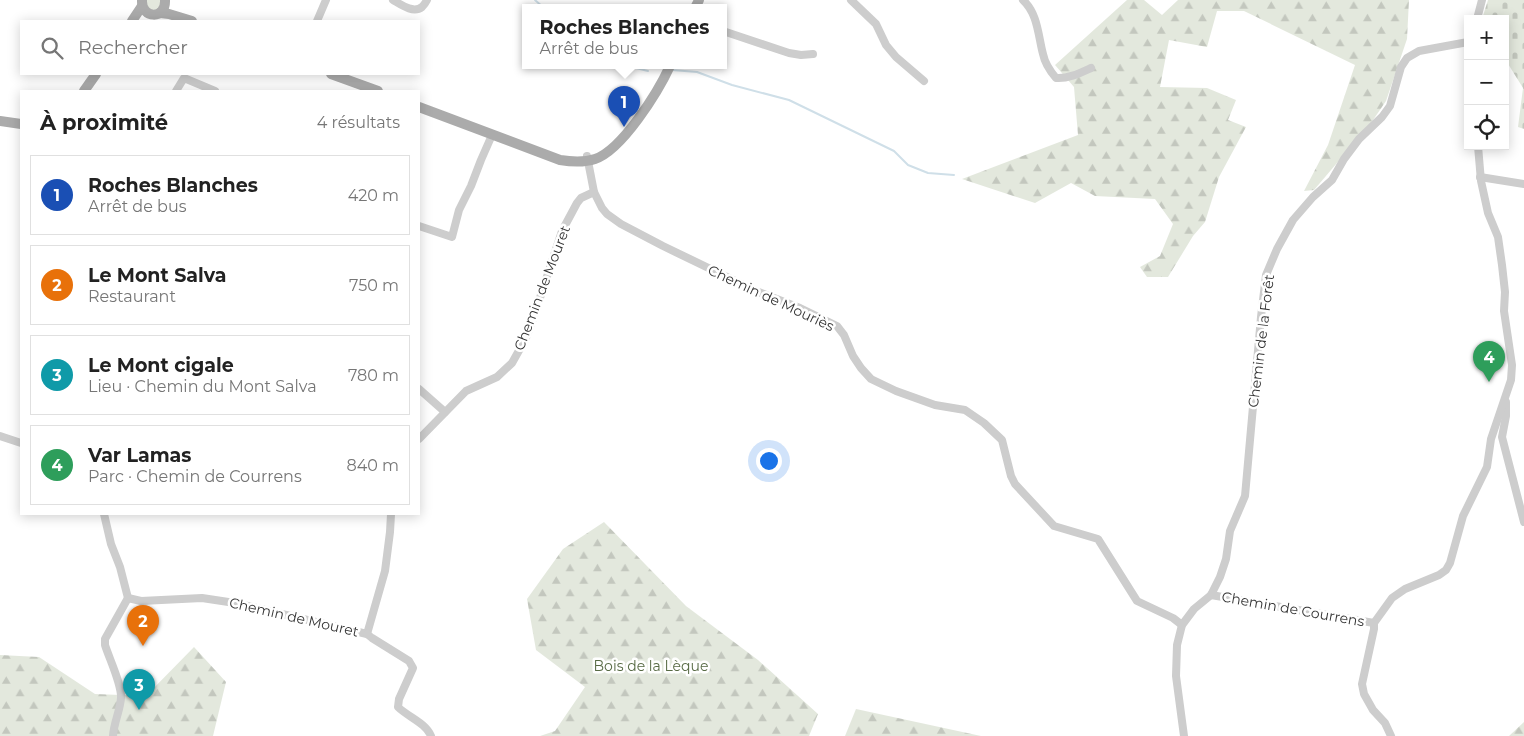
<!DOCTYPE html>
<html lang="fr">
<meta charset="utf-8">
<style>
:root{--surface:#fff;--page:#f6f6f6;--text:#222;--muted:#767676;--line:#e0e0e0;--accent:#d34b58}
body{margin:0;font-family:Montserrat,sans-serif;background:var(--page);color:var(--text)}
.controls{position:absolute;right:15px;top:15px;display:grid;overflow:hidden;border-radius:0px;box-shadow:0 2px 12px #0003}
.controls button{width:45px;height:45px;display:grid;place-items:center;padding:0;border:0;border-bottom:1px solid var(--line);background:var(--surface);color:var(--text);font:25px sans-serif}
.you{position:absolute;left:768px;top:460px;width:18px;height:18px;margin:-12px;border:4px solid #fff;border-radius:50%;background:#1a73e8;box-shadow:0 0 0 8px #1a73e833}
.badge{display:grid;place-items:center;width:32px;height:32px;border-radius:50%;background:var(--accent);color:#fff;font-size:16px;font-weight:700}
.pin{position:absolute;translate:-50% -41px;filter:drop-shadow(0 1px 2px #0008)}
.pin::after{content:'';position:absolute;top:26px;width:18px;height:15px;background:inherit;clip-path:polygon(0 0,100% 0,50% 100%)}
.popup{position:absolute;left:522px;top:4px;width:205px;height:65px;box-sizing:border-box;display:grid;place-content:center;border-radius:0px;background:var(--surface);filter:drop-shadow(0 1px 4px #0005);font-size:16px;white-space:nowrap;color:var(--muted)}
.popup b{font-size:19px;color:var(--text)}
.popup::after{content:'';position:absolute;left:50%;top:100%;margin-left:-10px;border:10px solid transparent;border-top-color:var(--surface)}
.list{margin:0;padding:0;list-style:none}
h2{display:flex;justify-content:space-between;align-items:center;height:65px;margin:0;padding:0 20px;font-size:21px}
h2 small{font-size:16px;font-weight:400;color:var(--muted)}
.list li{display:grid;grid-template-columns:32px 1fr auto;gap:15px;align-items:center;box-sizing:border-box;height:80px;margin:0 10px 10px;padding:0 10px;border:1px solid var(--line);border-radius:0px}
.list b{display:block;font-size:19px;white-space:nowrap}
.list p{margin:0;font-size:16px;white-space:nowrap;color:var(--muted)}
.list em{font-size:16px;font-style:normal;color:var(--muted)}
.icon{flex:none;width:28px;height:28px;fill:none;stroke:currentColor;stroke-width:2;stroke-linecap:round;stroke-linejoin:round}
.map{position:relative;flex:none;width:1524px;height:736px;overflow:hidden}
.search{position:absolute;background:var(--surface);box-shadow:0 2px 12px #0003;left:20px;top:20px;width:400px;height:55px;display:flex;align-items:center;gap:12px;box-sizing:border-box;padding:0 18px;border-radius:0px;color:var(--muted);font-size:19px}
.panel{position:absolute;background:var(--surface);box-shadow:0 2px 12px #0003;left:20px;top:90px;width:400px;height:425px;border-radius:0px}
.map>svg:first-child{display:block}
.green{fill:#e3e8dd}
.forest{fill:url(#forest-firs)}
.cemetery{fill:url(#cemetery-stones)}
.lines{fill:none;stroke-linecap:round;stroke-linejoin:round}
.stream{stroke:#cfdfe8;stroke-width:2}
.minor{stroke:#cdcdcd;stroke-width:8}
.major{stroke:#ababab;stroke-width:10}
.labels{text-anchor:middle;stroke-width:5;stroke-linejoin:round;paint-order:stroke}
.street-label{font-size:14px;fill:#333;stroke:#fff}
.park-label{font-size:14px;fill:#576a44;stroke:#fff}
</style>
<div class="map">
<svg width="1524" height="736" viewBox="0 0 1524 736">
<defs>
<pattern id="forest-firs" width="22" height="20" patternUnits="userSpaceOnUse" patternTransform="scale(1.25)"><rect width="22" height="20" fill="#e3e8dd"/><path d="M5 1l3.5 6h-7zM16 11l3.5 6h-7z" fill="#c3c7be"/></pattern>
<pattern id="cemetery-stones" width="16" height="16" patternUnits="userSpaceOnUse" patternTransform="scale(1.25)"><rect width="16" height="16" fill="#e3e8dd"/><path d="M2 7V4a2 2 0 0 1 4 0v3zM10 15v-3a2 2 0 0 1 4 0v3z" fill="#c3c7be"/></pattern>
</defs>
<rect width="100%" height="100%" fill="#fff"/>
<!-- green -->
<polygon class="green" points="142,0 165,0 153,15"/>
<!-- forest -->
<g class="forest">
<polygon points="1127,0 1144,0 1162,15 1178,0 1409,0 1407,39 1386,101 1371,123 1314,190 1304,191 1328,145 1355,65 1244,11 1217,11 1207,47 1169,40 1160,87 1207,88 1236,100 1228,120 1246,127 1219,177 1205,222 1193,236 1168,277 1147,277 1140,267 1160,256 1173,224 1155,199 1095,196 1071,183 1035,203 962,179 1078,135 1074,87 1055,65"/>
<polygon points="604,522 686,606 758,660 818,714 809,736 540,736 555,731 585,687 536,650 527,599 563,549"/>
<polygon points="194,647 226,682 213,736 0,736 0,655 39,657 95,694 146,696"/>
<polygon points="856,709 981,736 845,736"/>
<polygon points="1524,722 1524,736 1509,736"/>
</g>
<!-- cemetery -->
<polygon class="cemetery" points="1488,0 1524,0 1524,129 1518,127 1523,88 1505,59 1505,19 1482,19"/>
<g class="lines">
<!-- stream -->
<g class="stream">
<polyline points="535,0 544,8"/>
<polyline points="628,66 648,71"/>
<polyline points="672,70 697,72 732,85 789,100 894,151 908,165 928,173 954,175"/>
</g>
<!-- minor -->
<g class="minor">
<path d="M393,0C400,4 413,14 422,7C424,5 426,2 427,0"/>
<polyline points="851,0 876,24 886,45 896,57 924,81"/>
<path d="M1023,0C1038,14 1038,35 1043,54C1045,64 1050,71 1056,78C1068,79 1080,73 1091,68"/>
<polyline points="1477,19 1482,0"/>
<polyline points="317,21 326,0"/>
<polyline points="723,31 789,53 801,55 813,54"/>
<polyline points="176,91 184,78 215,91"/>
<polyline points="587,156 594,192 602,208 607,214 621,224 663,246 756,291 800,308 837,326 844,335 853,356 861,368 871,379 896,391 935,405 965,410 984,423 1002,440 1011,476 1015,484 1054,526 1098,539 1137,601 1173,618 1182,625"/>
<polyline points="1480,177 1524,184"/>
<polyline points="419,226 452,237 459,210 471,186 481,160 492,135"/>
<polyline points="419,389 445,412"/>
<polyline points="1506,402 1506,416 1502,437 1524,522"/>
<polyline points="0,436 21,443"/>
<polyline points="419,439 466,391 497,377 512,363 526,338 534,316 562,231 577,203 581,198 594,192"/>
<polyline points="104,514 111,544 120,567 128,598"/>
<polyline points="1211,595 1374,623"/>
<polyline points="128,598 141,601 202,598 235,603 367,634 385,571 390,532 391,514"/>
<path d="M367,634L372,638L409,661L413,668L399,699L398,707C408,717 426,723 431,736"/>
<path d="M113,736C114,722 120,711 121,698C122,685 109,658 105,645V639L128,598"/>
<polyline points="1184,736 1176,676 1177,645 1182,625 1194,609 1211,595 1220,577 1226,559 1230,531 1245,496 1261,317 1266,275 1277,249 1293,220 1313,197 1332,180 1344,159 1359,139 1382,117 1390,106 1401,67 1407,58 1419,51 1468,42"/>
<polyline points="1391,736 1385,723 1373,710 1364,694 1362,684 1374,629 1374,623 1392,598 1405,589 1439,575 1446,570 1450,563 1463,516 1487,467 1491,439 1511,380 1512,365 1504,311 1505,292 1502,265 1498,237 1488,213 1481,181 1478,146"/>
</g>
<!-- major -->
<g class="major">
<path d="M142,0C141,19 166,20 165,0"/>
<polyline points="695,8 699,0"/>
<polyline points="160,13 169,14 192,21"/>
<polyline points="132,21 142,6"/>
<polyline points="331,74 378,91"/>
<polyline points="84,91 96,74"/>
<path d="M419,107L560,160C572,162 583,163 595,159C622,150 658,92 670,66"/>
<polyline points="0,121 21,124"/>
</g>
</g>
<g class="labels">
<!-- street labels -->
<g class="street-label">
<text transform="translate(542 288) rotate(-69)" y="5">Chemin de Mouret</text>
<text transform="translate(771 298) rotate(25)" y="5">Chemin de Mouriès</text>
<text transform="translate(1261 341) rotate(-83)" y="5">Chemin de la Forêt</text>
<text transform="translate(1293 609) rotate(10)" y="5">Chemin de Courrens</text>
<text transform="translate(294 617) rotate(13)" y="5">Chemin de Mouret</text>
</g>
<!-- park labels -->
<g class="park-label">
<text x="651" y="671">Bois de la Lèque</text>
</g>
</g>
</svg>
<div class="controls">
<button>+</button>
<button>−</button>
<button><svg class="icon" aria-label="locate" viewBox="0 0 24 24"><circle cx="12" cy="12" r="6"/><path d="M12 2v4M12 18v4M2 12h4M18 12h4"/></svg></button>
</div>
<div class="you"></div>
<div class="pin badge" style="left:624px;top:127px;background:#1a4fb4">1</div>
<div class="popup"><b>Roches Blanches</b>Arrêt de bus</div>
<div class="pin badge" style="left:143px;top:646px;background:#e8710a">2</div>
<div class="pin badge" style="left:139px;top:710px;background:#0f9aa8">3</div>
<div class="pin badge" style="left:1489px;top:382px;background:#2e9e5b">4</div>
<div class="search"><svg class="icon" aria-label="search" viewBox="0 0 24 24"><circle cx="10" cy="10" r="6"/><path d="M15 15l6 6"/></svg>Rechercher</div>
<section class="panel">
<h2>À proximité<small>4 résultats</small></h2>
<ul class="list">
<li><span class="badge" style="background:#1a4fb4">1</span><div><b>Roches Blanches</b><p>Arrêt de bus</p></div><em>420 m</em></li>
<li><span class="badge" style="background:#e8710a">2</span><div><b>Le Mont Salva</b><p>Restaurant</p></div><em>750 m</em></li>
<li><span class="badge" style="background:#0f9aa8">3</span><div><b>Le Mont cigale</b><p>Lieu · Chemin du Mont Salva</p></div><em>780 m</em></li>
<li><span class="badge" style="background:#2e9e5b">4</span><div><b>Var Lamas</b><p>Parc · Chemin de Courrens</p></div><em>840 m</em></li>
</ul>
</section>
</div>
